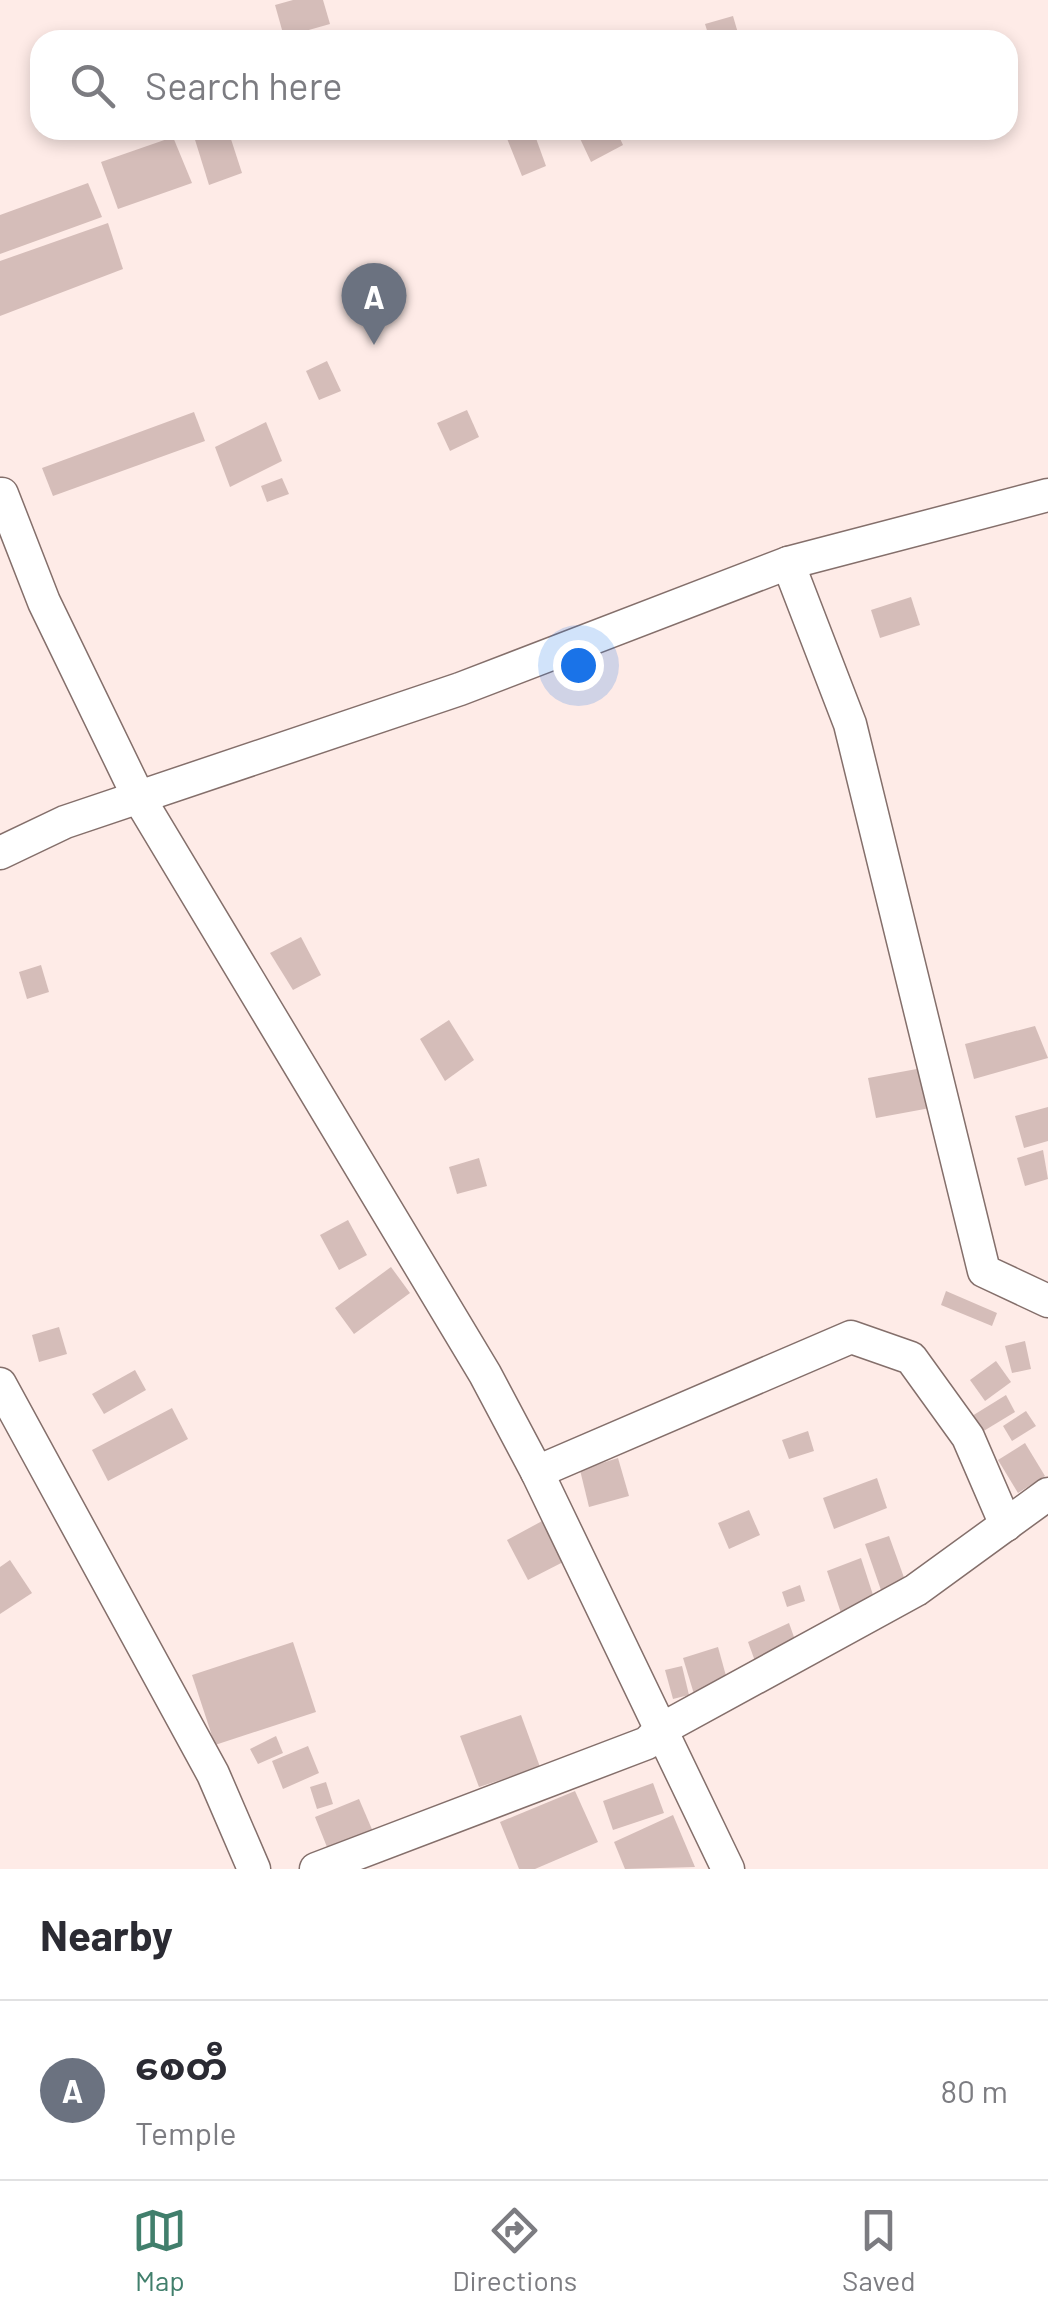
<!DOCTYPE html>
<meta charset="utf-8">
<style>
:root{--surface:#fff;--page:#f2f2f3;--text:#2b2b33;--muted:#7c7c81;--line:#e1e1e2;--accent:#417f6c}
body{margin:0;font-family:Barlow,"Noto Sans Myanmar",sans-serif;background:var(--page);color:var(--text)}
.you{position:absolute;left:578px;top:665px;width:35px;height:35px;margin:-25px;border:8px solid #fff;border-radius:50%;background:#1a73e8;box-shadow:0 0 0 15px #1a73e833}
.badge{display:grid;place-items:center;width:65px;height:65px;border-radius:50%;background:var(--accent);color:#fff;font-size:32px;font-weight:700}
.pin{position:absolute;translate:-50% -82px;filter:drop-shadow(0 2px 5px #0008)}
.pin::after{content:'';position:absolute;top:52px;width:35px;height:30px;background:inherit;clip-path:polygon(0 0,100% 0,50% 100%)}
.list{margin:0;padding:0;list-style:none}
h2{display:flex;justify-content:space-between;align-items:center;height:130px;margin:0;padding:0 40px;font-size:42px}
h2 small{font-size:32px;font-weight:400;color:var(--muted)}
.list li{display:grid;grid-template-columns:65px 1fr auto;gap:30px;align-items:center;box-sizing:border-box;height:180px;padding:0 40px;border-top:2px solid var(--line)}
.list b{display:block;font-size:38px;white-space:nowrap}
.list p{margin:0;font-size:32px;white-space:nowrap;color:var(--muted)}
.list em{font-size:32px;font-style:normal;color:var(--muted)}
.icon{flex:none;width:55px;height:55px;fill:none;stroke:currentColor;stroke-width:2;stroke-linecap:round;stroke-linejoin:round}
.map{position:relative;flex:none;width:1048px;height:1869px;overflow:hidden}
.search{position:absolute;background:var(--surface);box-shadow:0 5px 15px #0003;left:30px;right:30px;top:30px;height:110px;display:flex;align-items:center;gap:25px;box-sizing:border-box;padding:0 35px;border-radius:30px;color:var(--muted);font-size:38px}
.sheet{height:310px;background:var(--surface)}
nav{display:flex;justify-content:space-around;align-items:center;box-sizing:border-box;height:140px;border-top:2px solid var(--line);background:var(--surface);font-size:28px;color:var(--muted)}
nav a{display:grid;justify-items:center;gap:5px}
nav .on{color:var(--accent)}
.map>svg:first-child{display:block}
.building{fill:#d5bdb9}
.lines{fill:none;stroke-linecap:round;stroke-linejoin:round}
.street-casing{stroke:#846f6b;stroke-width:35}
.street{stroke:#fff;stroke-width:32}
</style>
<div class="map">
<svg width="1048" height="1869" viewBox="0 0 1048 1869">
<rect width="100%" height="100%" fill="#feebe7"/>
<!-- building -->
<g class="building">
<polygon points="293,0 323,0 330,24 284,37 275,5"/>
<polygon points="733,16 740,40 710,40 705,24"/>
<polygon points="192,130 228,130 242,173 209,185"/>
<polygon points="523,130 533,130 546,166 522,176 506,136"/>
<polygon points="576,130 616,130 623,145 591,162"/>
<polygon points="173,137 192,183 118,209 101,162"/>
<polygon points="88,183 102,217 0,254 0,215"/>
<polygon points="108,223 123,269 0,316 0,261"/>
<polygon points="327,361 341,391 319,400 306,371"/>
<polygon points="467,410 479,437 450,451 437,423"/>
<polygon points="194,412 205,441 53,496 42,468"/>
<polygon points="266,422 282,461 230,487 215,447"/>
<polygon points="282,478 289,494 267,502 261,486"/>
<polygon points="911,597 920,625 880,638 871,610"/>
<polygon points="301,937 321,975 293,990 270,953"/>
<polygon points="41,965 49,992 27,999 19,972"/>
<polygon points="449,1020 474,1060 445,1081 420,1039"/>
<polygon points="1035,1026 1048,1058 974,1079 965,1044"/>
<polygon points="933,1066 941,1106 876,1118 868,1078"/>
<polygon points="1048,1107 1048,1141 1024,1148 1015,1116"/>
<polygon points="1043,1150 1048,1179 1025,1186 1017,1158"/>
<polygon points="479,1158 487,1186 457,1194 449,1167"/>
<polygon points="348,1220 367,1255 339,1270 320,1235"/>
<polygon points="391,1267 410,1293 354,1334 335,1308"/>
<polygon points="946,1291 997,1313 992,1326 941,1305"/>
<polygon points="59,1327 67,1354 39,1362 32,1335"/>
<polygon points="1025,1341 1031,1369 1012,1373 1005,1346"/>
<polygon points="996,1361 1011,1382 985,1401 970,1380"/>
<polygon points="135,1370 146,1390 104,1414 92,1394"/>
<polygon points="1006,1395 1015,1412 982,1432 972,1416"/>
<polygon points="172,1408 188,1439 108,1481 92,1450"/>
<polygon points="1026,1411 1036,1426 1012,1441 1003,1426"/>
<polygon points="808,1431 814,1451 789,1459 782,1440"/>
<polygon points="1025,1443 1045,1476 1018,1493 998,1460"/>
<polygon points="618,1458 629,1496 589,1507 580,1470"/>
<polygon points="877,1478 887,1508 834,1529 823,1498"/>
<polygon points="749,1510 760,1535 729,1549 718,1523"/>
<polygon points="544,1520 567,1560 528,1580 507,1540"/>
<polygon points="889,1536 906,1583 882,1593 865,1544"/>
<polygon points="861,1558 875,1601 841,1613 827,1571"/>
<polygon points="10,1560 32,1593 0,1614 0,1567"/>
<polygon points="800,1585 805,1601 787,1607 782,1592"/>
<polygon points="789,1623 799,1651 759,1672 748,1642"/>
<polygon points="293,1642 316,1712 215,1745 192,1675"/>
<polygon points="718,1647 728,1683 694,1694 683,1658"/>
<polygon points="682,1666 689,1695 673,1699 665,1670"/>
<polygon points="521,1715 540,1767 479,1787 460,1736"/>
<polygon points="276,1736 283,1753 258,1764 250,1749"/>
<polygon points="308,1746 319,1773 283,1789 272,1761"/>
<polygon points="326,1782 333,1804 317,1809 310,1787"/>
<polygon points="653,1783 664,1813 613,1830 603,1801"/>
<polygon points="575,1791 598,1842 535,1869 519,1869 500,1822"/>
<polygon points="359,1799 374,1834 329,1852 315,1817"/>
<polygon points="673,1815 695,1867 625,1869 614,1842"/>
</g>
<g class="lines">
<!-- street casing -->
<g class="street-casing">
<g id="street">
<polyline points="2,494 44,602 139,798 485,1374 537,1472 728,1869"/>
<polyline points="788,563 850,724 984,1271 1048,1301"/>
<polyline points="0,853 65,822 460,689 788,563 1048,495"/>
<polyline points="0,1384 213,1774 254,1869"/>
<polyline points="537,1472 851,1337 911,1358 968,1437 1006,1525"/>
<polyline points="316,1869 647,1743 660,1730 916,1590 1048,1494"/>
</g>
</g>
<!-- street -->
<use href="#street" class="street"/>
</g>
</svg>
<div class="you"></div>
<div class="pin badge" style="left:374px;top:345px;background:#6b7280">A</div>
<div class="search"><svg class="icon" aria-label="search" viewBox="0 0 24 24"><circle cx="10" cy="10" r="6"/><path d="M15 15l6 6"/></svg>Search here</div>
</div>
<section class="sheet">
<h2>Nearby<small></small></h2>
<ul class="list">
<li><span class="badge" style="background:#6b7280">A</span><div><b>စေတီ</b><p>Temple</p></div><em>80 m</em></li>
</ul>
</section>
<nav>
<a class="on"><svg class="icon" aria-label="map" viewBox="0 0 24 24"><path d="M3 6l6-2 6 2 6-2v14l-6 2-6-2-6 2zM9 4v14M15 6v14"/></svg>Map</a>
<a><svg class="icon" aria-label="directions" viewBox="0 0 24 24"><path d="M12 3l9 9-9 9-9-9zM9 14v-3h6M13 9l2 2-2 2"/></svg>Directions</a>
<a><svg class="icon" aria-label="saved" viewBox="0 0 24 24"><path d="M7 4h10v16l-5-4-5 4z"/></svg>Saved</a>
</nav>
